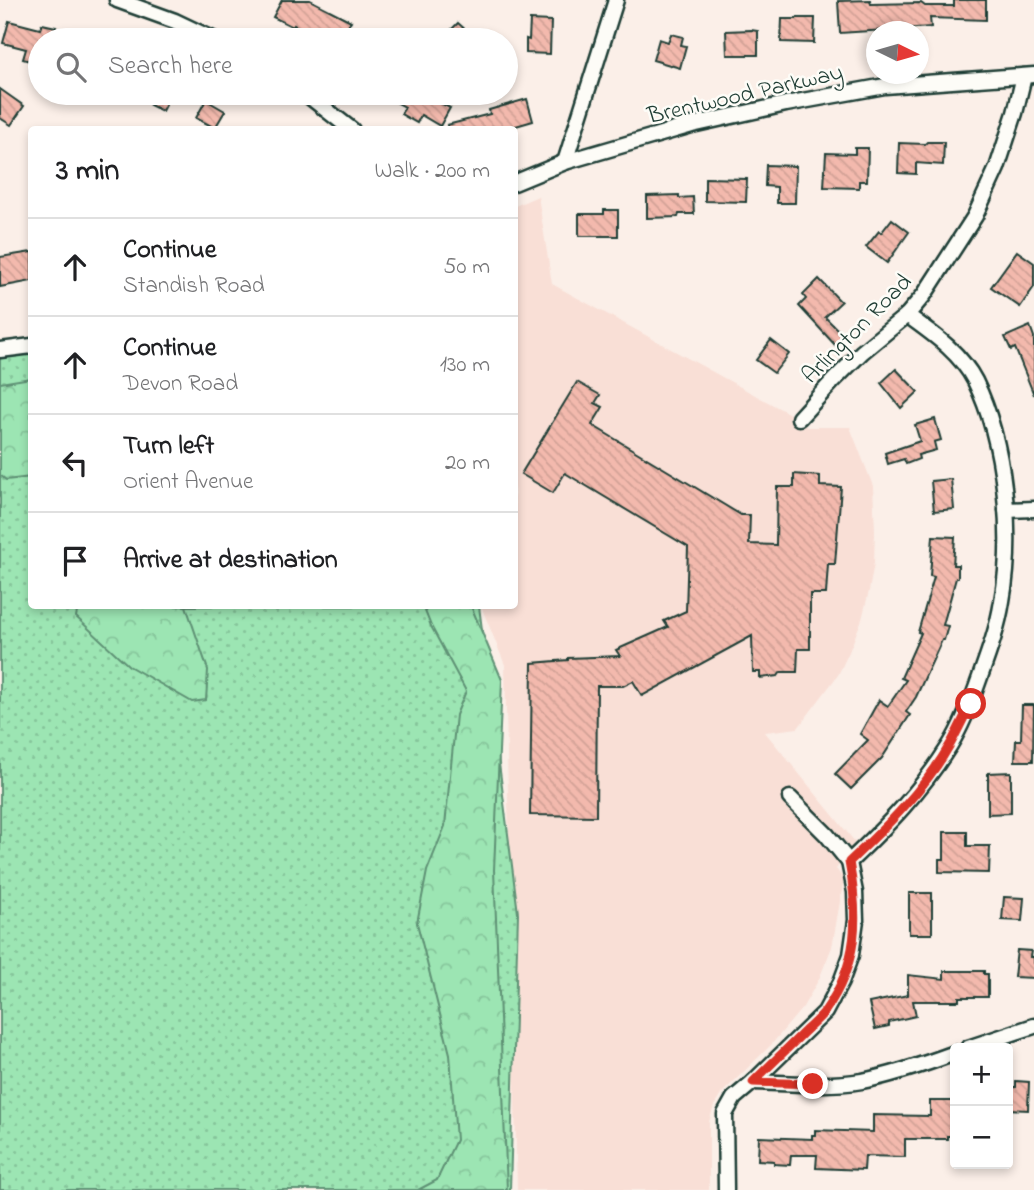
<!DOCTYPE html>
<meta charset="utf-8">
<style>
:root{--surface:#fff;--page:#f6f6f6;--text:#202124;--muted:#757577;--line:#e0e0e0}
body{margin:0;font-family:"Indie Flower",sans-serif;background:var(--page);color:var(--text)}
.controls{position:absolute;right:21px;bottom:21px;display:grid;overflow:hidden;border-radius:7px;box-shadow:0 4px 10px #0003}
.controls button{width:63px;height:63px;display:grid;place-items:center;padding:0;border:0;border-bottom:2px solid var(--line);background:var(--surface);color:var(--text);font:35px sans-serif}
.compass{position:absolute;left:866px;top:21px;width:63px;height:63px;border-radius:50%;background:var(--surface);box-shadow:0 4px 10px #0003;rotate:95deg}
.stop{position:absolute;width:21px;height:21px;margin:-16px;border:5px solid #d93025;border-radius:50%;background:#fff}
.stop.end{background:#d93025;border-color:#fff;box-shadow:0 2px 7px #0008}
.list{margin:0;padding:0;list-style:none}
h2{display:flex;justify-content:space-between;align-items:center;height:91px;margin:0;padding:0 28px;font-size:30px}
h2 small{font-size:23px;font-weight:400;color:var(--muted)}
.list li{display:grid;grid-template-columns:46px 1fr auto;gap:21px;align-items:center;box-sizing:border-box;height:98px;padding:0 28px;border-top:2px solid var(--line)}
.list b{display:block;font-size:26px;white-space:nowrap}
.list p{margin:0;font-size:23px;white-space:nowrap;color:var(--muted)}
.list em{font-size:23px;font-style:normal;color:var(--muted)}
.icon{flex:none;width:38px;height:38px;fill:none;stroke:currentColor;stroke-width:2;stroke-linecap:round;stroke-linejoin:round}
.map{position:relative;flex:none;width:1034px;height:1190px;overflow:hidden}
.search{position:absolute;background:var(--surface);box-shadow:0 4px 10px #0003;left:28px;top:28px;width:490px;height:77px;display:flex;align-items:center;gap:18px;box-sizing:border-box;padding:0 24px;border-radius:38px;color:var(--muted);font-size:26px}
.panel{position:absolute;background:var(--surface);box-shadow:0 4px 10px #0003;left:28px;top:126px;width:490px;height:483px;border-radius:7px}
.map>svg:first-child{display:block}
.built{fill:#f9dfd6}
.grass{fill:url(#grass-dots);stroke:#5e9174;stroke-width:2}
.forest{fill:url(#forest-crowns);stroke:#5e9174;stroke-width:2}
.building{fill:url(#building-back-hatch);stroke:#1f3d34;stroke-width:2}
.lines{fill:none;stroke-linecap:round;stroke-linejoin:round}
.minor-casing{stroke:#1f3d34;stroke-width:19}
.minor{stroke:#fdfcf7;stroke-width:14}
.route{stroke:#d93025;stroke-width:9}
.labels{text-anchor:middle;stroke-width:5;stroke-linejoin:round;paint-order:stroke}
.street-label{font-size:24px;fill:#1f3d34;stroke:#fdfcf7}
</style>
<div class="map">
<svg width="1034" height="1190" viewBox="0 0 1034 1190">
<defs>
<pattern id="grass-dots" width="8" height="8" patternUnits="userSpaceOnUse" patternTransform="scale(1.75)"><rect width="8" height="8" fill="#9ce5b3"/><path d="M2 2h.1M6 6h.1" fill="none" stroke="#86c59b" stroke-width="1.8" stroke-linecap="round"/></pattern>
<pattern id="forest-crowns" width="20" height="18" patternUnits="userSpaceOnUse" patternTransform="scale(1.75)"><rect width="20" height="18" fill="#9ce5b3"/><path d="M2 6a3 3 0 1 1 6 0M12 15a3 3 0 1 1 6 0" fill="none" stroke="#86c59b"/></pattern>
<pattern id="building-back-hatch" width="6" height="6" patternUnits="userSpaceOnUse" patternTransform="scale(1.75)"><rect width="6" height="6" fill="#f3b9ad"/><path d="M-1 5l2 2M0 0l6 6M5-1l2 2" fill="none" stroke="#d0a095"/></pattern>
</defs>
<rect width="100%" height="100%" fill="#fbefe8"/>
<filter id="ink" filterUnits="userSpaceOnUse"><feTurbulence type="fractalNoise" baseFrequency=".0143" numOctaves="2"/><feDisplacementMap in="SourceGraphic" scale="14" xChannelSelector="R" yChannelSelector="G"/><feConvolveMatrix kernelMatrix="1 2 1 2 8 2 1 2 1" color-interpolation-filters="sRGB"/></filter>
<g filter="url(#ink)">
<!-- built -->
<polygon class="built" points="538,196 552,284 788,413 807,427 850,427 873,486 875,530 874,563 869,591 862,619 849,652 838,675 798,728 765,732 855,842 836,869 844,879 832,947 819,979 803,1007 771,1045 722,1093 714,1106 709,1122 709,1190 517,1190 505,665 481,606 514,606 515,206"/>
<!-- grass -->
<polygon class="grass" points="31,354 32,606 479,606 518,913 510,1190 0,1190 0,358"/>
<!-- forest -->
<g class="forest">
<polygon points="31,378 31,477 6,480 0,475 0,383"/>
<polygon points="78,606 186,606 208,670 206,700 192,702 129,666 76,617"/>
<polygon points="423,606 471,606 502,680 494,870 507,1190 418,1190 437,1180 456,1140 450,1054 417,923 427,871 445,826 456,715 466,691 431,626"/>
</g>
<!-- building -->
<g class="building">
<polygon points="282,0 310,0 351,21 348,26 355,30 350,40 321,40 294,25 293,27 273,17"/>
<polygon points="870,0 871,4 921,3 925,6 954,6 954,0 986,0 986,20 930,18 931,27 840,33 838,1"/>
<polygon points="796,18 815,18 814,43 781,42 782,19 796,19"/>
<polygon points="530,20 551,21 550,54 526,53 526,39 529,40"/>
<polygon points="9,21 40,29 42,24 56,27 54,33 66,36 66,40 40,40 40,64 23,59 26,49 3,43"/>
<polygon points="458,23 477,40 441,40"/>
<polygon points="751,30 758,31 758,55 727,55 726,31"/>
<polygon points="671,34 683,37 681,45 686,46 680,68 653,60 659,39 668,42"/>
<polygon points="0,89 24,106 11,125 0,118"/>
<polygon points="127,93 171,93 162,111 150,105 151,104"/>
<polygon points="401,93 422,93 450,108 440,126 421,115 417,123 401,114 405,107 396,102"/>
<polygon points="527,99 533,121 502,130 448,130 447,125 490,114 489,110"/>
<polygon points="206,100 225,111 215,128 196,118"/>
<polygon points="927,142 944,142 943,165 916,163 916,174 898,173 899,143 925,144"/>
<polygon points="855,148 868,148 867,181 859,181 859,188 824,187 826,153 855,154"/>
<polygon points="766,165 796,166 795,203 777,203 777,187 765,186"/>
<polygon points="705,178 747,179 746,202 705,201"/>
<polygon points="679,195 679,198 693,197 694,214 679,214 678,217 647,218 647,196"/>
<polygon points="604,210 618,210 618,236 579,236 579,214 604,214"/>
<polygon points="892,219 909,232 887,263 866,247 879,231 881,233"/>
<polygon points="1017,251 1034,263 1034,287 1020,307 991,287"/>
<polygon points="32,252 32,281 0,287 0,257"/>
<polygon points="819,279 841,302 825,317 845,337 836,346 799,306 806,299 803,295"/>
<polygon points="1030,326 1034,337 1034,395 1015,348 1011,350 1005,337"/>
<polygon points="771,340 789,354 774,373 756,360"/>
<polygon points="896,369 918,392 901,408 881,383"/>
<polygon points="577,382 600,395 595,403 603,407 592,425 741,515 750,515 749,544 776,545 777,487 794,487 794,474 820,476 820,486 841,487 835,564 828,564 826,594 810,594 810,649 798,649 797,672 781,672 778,676 760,678 760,672 753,672 752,636 642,696 633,681 623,686 597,686 596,816 530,815 532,663 568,660 568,658 620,656 616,650 668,627 664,621 686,611 688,547 565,473 553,493 521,474"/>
<polygon points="935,419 941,440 934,442 936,450 918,455 919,459 906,464 904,459 888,464 885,453 920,441 915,425"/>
<polygon points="951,479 954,509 934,511 931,481"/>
<polygon points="933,536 955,537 953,565 958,565 958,578 956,578 943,625 948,626 944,640 942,640 916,697 906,712 910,715 882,758 851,789 835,774 868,740 860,734 879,700 888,706 906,680 901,678 921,633 918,632 934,577 930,576"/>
<polygon points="1022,705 1034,705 1033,761 1015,761 1016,740 1021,740"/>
<polygon points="1011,772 1011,813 988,814 988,773"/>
<polygon points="944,832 967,832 967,846 990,846 989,873 939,872 939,859 944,859"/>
<rect x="909" y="893" width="23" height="41"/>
<polygon points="1004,897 1024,898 1022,921 1002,920"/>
<polygon points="1017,950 1031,951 1030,957 1034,957 1034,978 1014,977"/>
<polygon points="944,971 984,971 984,974 988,974 988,997 959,997 959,1001 913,1001 916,1016 889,1022 889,1026 875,1029 869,1003 908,995 908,975 944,979"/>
<polygon points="1016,1081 1029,1082 1028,1110 1008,1109 1008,1087 1016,1087"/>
<polygon points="930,1101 955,1101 955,1136 947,1136 947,1139 905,1139 905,1157 865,1156 864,1170 816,1168 817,1155 791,1155 790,1165 774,1164 774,1161 758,1160 759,1137 812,1139 812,1135 815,1135 815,1130 873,1132 873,1115 930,1116"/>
</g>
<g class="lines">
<!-- minor casing -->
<g class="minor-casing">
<g id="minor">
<polyline points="117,0 175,21 215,40"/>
<polyline points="305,93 352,130"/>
<polyline points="565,162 616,0"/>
<polyline points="514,183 565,162 692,125 786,104 885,86 1034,75"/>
<polyline points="0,350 32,346"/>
<polyline points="799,418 833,381 862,352 907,315 924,295 975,216 997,168 1015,113 1024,76"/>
<polyline points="1006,510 1034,509"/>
<polyline points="790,798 827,835 849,862"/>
<polyline points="968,1048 1034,1026"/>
<path d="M753,1082C789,1083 826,1087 862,1081C893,1075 925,1064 955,1053"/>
<path d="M726,1190L725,1114L734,1098L753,1082L825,1012L841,982L851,955L856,920L855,892L849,862C888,825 921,791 950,745C963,724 972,700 980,677C989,652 998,627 1002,601C1014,535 1005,442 975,381C960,352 933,334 907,315"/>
</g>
</g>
<!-- minor -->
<use href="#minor" class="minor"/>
</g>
</g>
<g class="lines" filter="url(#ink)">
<!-- route -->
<path class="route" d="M813,1084L753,1082C769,1066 786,1050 803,1033C810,1026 819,1019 825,1011C859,963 859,916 849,862C887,826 925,789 951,743C958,730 964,717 971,704"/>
</g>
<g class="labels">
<!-- street labels -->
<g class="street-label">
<text transform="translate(745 93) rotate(-13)" y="8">Brentwood Parkway</text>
<text transform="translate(856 328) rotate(-45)" y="8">Arlington Road</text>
</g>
</g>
</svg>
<div class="controls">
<button>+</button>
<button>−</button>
</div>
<svg class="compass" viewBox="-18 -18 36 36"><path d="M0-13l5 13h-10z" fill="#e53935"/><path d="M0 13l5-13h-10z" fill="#757577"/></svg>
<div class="stop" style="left:971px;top:704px"></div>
<div class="stop end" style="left:813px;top:1084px"></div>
<div class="search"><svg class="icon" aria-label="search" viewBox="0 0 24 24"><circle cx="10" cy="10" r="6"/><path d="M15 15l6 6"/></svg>Search here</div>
<section class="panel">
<h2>3 min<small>Walk · 200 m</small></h2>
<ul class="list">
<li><svg class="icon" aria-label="ahead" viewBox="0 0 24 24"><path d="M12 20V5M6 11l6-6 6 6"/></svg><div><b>Continue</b><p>Standish Road</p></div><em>50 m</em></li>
<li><svg class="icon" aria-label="ahead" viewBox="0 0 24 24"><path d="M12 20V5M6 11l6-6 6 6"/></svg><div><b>Continue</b><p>Devon Road</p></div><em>130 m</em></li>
<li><svg class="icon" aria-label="left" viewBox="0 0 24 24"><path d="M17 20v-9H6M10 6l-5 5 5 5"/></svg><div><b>Turn left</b><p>Orient Avenue</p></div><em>20 m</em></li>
<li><svg class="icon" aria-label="arrive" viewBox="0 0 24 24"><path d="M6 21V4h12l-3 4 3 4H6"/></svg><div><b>Arrive at destination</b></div></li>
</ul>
</section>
</div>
